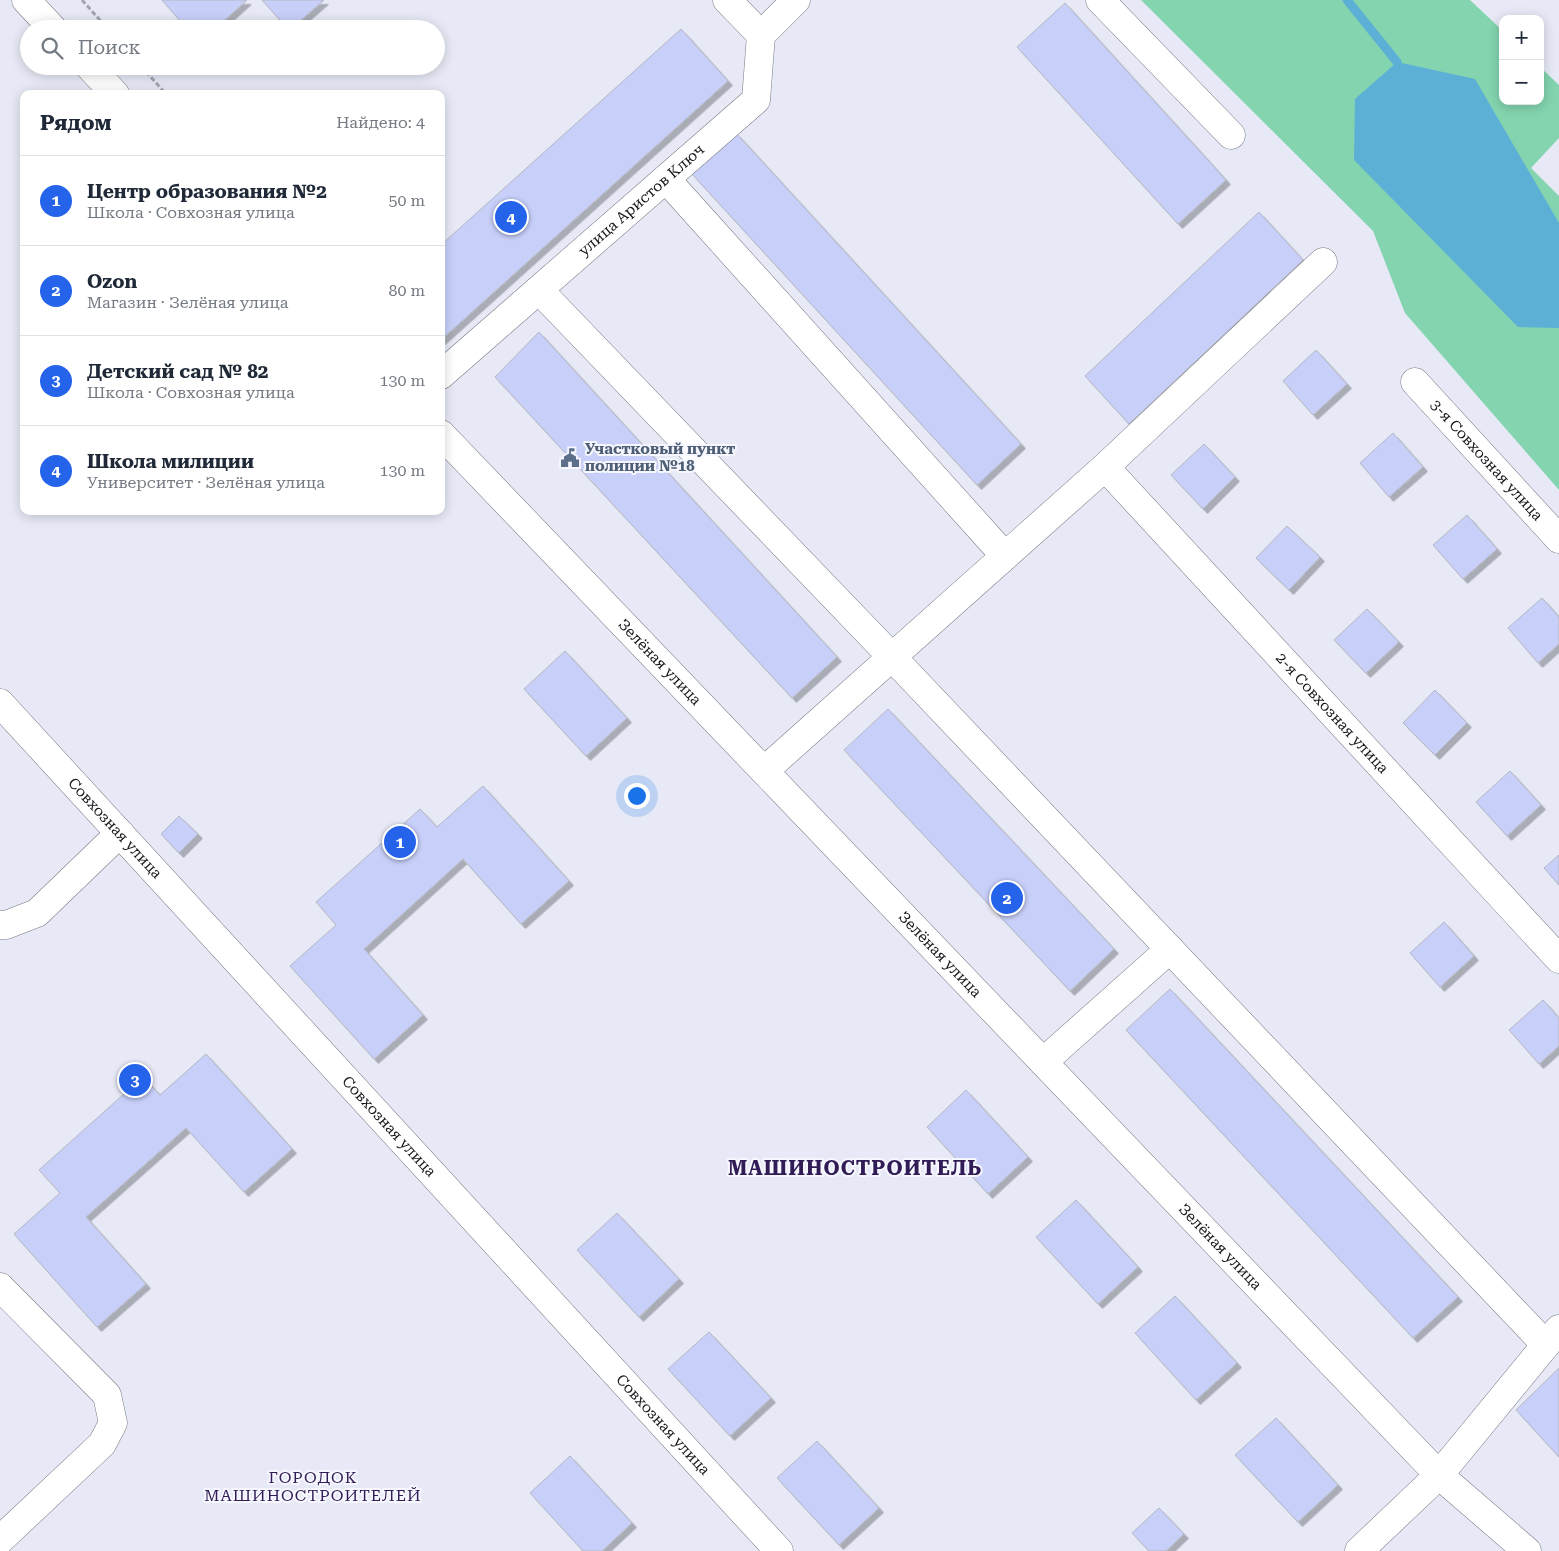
<!DOCTYPE html>
<html lang="ru">
<meta charset="utf-8">
<style>
:root{--surface:#fff;--page:#f2f2f3;--text:#1f2937;--muted:#747a83;--line:#e0e1e3;--accent:#2563eb}
body{margin:0;font-family:"Roboto Serif",serif;background:var(--page);color:var(--text)}
.controls{position:absolute;right:15px;top:15px;display:grid;overflow:hidden;border-radius:10px;box-shadow:0 2px 12px #0003}
.controls button{width:45px;height:45px;display:grid;place-items:center;padding:0;border:0;border-bottom:1px solid var(--line);background:var(--surface);color:var(--text);font:25px sans-serif}
.you{position:absolute;left:636px;top:795px;width:18px;height:18px;margin:-12px;border:4px solid #fff;border-radius:50%;background:#1a73e8;box-shadow:0 0 0 8px #1a73e833}
.badge{display:grid;place-items:center;width:32px;height:32px;border-radius:50%;background:var(--accent);color:#fff;font-size:16px;font-weight:700}
.pin{position:absolute;translate:-50% -50%;border:2px solid #fff;box-shadow:0 1px 5px #0006}
.list{margin:0;padding:0;list-style:none}
h2{display:flex;justify-content:space-between;align-items:center;height:65px;margin:0;padding:0 20px;font-size:21px}
h2 small{font-size:16px;font-weight:400;color:var(--muted)}
.list li{display:grid;grid-template-columns:32px 1fr auto;gap:15px;align-items:center;box-sizing:border-box;height:90px;padding:0 20px;border-top:1px solid var(--line)}
.list b{display:block;font-size:19px;white-space:nowrap}
.list p{margin:0;font-size:16px;white-space:nowrap;color:var(--muted)}
.list em{font-size:16px;font-style:normal;color:var(--muted)}
.icon{flex:none;width:28px;height:28px;fill:none;stroke:currentColor;stroke-width:2;stroke-linecap:round;stroke-linejoin:round}
.map{position:relative;flex:none;width:1559px;height:1551px;overflow:hidden}
.search{position:absolute;background:var(--surface);box-shadow:0 2px 12px #0003;left:20px;top:20px;width:425px;height:55px;display:flex;align-items:center;gap:12px;box-sizing:border-box;padding:0 18px;border-radius:28px;color:var(--muted);font-size:19px}
.panel{position:absolute;background:var(--surface);box-shadow:0 2px 12px #0003;left:20px;top:90px;width:425px;height:425px;border-radius:10px}
.map>svg:first-child{display:block}
.green{fill:#83d4af}
.water{fill:#5cb0d6}
.lines{fill:none;stroke-linecap:round;stroke-linejoin:round}
.stream{stroke:#5cb0d6;stroke-width:9}
.building{fill:#c8d0fa;stroke:#b4b6c2;filter:url(#shadow)}
.minor-casing{stroke:#767883;stroke-width:29}
.path{stroke:#a3a5af;stroke-width:3;stroke-dasharray:5 2.5;stroke-linecap:butt}
.minor{stroke:#fff;stroke-width:28}
.labels{text-anchor:middle;stroke-width:4;stroke-linejoin:round;paint-order:stroke}
.street-label{font-size:15px;fill:#17171c;stroke:#f6f7ff}
.service-label{font-size:15px;font-weight:bold;fill:#4e5e75;stroke:#f6f7ff;text-anchor:start}
.neighbourhood-label{font-size:16px;letter-spacing:1px;fill:#311c56;stroke:#f6f7ff}
.district-label{font-size:20px;font-weight:bold;letter-spacing:1px;fill:#311c56;stroke:#f6f7ff}
</style>
<div class="map">
<svg width="1559" height="1551" viewBox="0 0 1559 1551">
<defs>
<filter id="shadow"><feDropShadow dx="4.5" dy="4.5" stdDeviation="0" flood-color="#0004"/></filter>
</defs>
<rect width="100%" height="100%" fill="#e7eaf6"/>
<!-- green -->
<polygon class="green" points="1141,0 1470,0 1503,31 1503,101 1540,101 1540,67 1559,85 1559,138 1531,168 1559,196 1559,490 1405,313 1373,231"/>
<!-- water -->
<polygon class="water" points="1397,62 1475,79 1559,223 1559,328 1518,327 1354,160 1355,99"/>
<g class="lines">
<!-- stream -->
<polyline class="stream" points="1347,0 1397,62"/>
</g>
<!-- building -->
<g class="building">
<polygon points="162,0 247,0 215,29 187,29"/>
<polygon points="262,0 324,0 291,29 288,29"/>
<polygon points="1065,3 1226,180 1178,224 1017,47"/>
<polygon points="681,29 728,81 441,340 441,245"/>
<polygon points="736,133 1021,444 977,485 692,174"/>
<polygon points="1259,212 1303,260 1129,424 1085,376"/>
<polygon points="539,332 837,657 792,698 495,377"/>
<polygon points="1316,350 1347,384 1313,415 1283,381"/>
<polygon points="1393,433 1423,467 1389,497 1360,463"/>
<polygon points="1204,444 1235,477 1203,509 1171,475"/>
<polygon points="1467,515 1497,549 1463,579 1433,545"/>
<polygon points="1287,526 1320,557 1289,590 1256,558"/>
<polygon points="1542,598 1559,617 1559,644 1538,663 1508,628"/>
<polygon points="1367,609 1399,642 1366,673 1334,640"/>
<polygon points="565,651 627,718 586,756 524,689"/>
<polygon points="1435,690 1467,723 1435,755 1403,723"/>
<polygon points="888,709 1114,949 1070,991 844,750"/>
<polygon points="1510,771 1541,805 1507,836 1476,802"/>
<polygon points="483,786 569,881 521,924 463,859 364,949 423,1015 374,1059 290,966 336,925 316,902 420,809 437,827"/>
<polygon points="179,816 198,834 179,853 161,834"/>
<polygon points="1559,855 1559,885 1544,868"/>
<polygon points="1444,922 1474,956 1440,987 1410,953"/>
<polygon points="1170,989 1458,1297 1413,1338 1126,1030"/>
<polygon points="1543,1000 1559,1018 1559,1046 1539,1064 1509,1030"/>
<polygon points="206,1054 292,1149 244,1192 186,1128 86,1217 146,1284 97,1327 14,1234 60,1193 39,1170 143,1077 160,1095"/>
<polygon points="966,1090 1028,1157 988,1194 927,1127"/>
<polygon points="1076,1200 1138,1267 1098,1304 1036,1237"/>
<polygon points="617,1213 679,1279 639,1317 577,1250"/>
<polygon points="1175,1296 1237,1363 1196,1400 1135,1333"/>
<polygon points="709,1332 771,1398 730,1436 668,1369"/>
<polygon points="1559,1368 1559,1457 1516,1410"/>
<polygon points="1276,1418 1338,1485 1298,1522 1235,1455"/>
<polygon points="817,1441 879,1508 839,1545 777,1478"/>
<polygon points="570,1456 632,1523 602,1551 583,1551 530,1493"/>
<polygon points="1159,1508 1184,1534 1166,1551 1149,1551 1132,1533"/>
</g>
<g class="lines">
<!-- minor casing -->
<g class="minor-casing">
<g id="minor">
<polyline points="26,0 53,29"/>
<polyline points="727,0 761,35"/>
<polyline points="1100,0 1231,135"/>
<polyline points="89,66 115,94"/>
<polyline points="666,179 1005,556"/>
<polyline points="539,290 892,657 1546,1345"/>
<path id="s1" d="M441,375L756,100L761,35L796,0"/>
<path id="s2" d="M1415,382L1559,539"/>
<path id="s3" d="M441,434L1439,1475L1527,1551"/>
<path id="s4" d="M1105,467L1559,959"/>
<path id="s5" d="M0,703L779,1551"/>
<polyline points="764,771 1105,467 1323,262"/>
<polyline points="0,925 6,925 37,913 120,833"/>
<polyline points="1043,1062 1170,949"/>
<polyline points="0,1287 107,1395 113,1423 102,1444 0,1540"/>
<polyline points="1359,1551 1439,1475 1559,1329"/>
</g>
</g>
<!-- path -->
<g class="path">
<polyline points="82,0 108,29"/>
<polyline points="141,66 166,94"/>
</g>
<!-- minor -->
<use href="#minor" class="minor"/>
</g>
<!-- icons -->
<defs>
<g id="civic-bare" transform="scale(1.5)"><path d="M-.6-6.5H3V-4.5H.6V-3L4-1V1h2V6H-6V1h2V-1L-.6-3ZM-1.2 2.5V6h2.4V2.5Z" fill="#5c6f8a" stroke="#f6f7ff" stroke-width="2.5" paint-order="stroke"/></g>
</defs>
<g fill-rule="evenodd">
<use href="#civic-bare" x="570" y="458"/>
</g>
<g class="labels">
<!-- street labels -->
<g class="street-label">
<text dy="5" stroke="none"><textPath href="#s1" startOffset="266">улица Аристов Ключ</textPath></text>
<text dy="5" stroke="none"><textPath href="#s2" startOffset="106">3-я Совхозная улица</textPath></text>
<text dy="5" stroke="none"><textPath href="#s3" startOffset="316">Зелёная улица</textPath></text>
<text dy="5" stroke="none"><textPath href="#s4" startOffset="335">2-я Совхозная улица</textPath></text>
<text dy="5" stroke="none"><textPath href="#s5" startOffset="170">Совхозная улица</textPath></text>
<text dy="5" stroke="none"><textPath href="#s3" startOffset="721">Зелёная улица</textPath></text>
<text dy="5" stroke="none"><textPath href="#s5" startOffset="575">Совхозная улица</textPath></text>
<text dy="5" stroke="none"><textPath href="#s3" startOffset="1126">Зелёная улица</textPath></text>
<text dy="5" stroke="none"><textPath href="#s5" startOffset="980">Совхозная улица</textPath></text>
</g>
<!-- service labels -->
<g class="service-label">
<text x="585" y="454">Участковый пункт<tspan x="585" dy="17">полиции №18</tspan></text>
</g>
<!-- neighbourhood labels -->
<g class="neighbourhood-label">
<text x="313" y="1483">ГОРОДОК<tspan x="313" dy="18">МАШИНОСТРОИТЕЛЕЙ</tspan></text>
</g>
<!-- district labels -->
<g class="district-label">
<text x="855" y="1175">МАШИНОСТРОИТЕЛЬ</text>
</g>
</g>
</svg>
<div class="controls">
<button>+</button>
<button>−</button>
</div>
<div class="you"></div>
<div class="pin badge" style="left:400px;top:842px">1</div>
<div class="pin badge" style="left:1007px;top:898px">2</div>
<div class="pin badge" style="left:135px;top:1080px">3</div>
<div class="pin badge" style="left:511px;top:217px">4</div>
<div class="search"><svg class="icon" aria-label="search" viewBox="0 0 24 24"><circle cx="10" cy="10" r="6"/><path d="M15 15l6 6"/></svg>Поиск</div>
<section class="panel">
<h2>Рядом<small>Найдено: 4</small></h2>
<ul class="list">
<li><span class="badge">1</span><div><b>Центр образования №2</b><p>Школа · Совхозная улица</p></div><em>50 m</em></li>
<li><span class="badge">2</span><div><b>Ozon</b><p>Магазин · Зелёная улица</p></div><em>80 m</em></li>
<li><span class="badge">3</span><div><b>Детский сад № 82</b><p>Школа · Совхозная улица</p></div><em>130 m</em></li>
<li><span class="badge">4</span><div><b>Школа милиции</b><p>Университет · Зелёная улица</p></div><em>130 m</em></li>
</ul>
</section>
</div>
